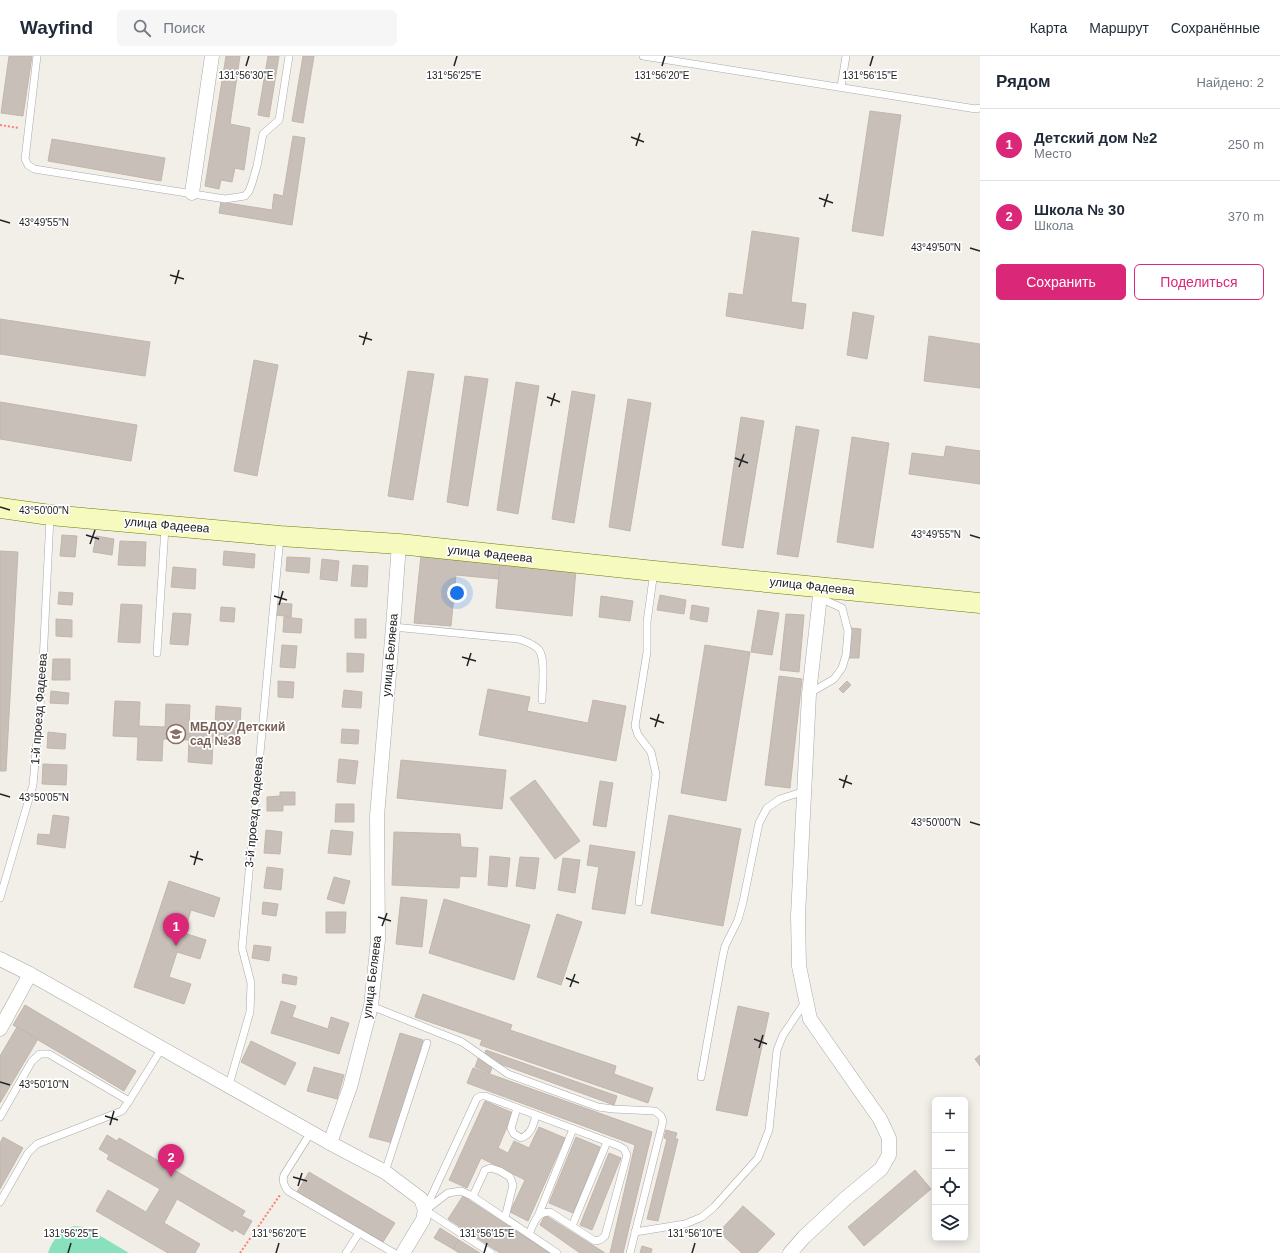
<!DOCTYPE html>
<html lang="ru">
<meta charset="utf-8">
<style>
:root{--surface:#fff;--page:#f6f6f7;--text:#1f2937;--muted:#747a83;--line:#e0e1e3;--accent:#db2777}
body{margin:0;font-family:Arial,sans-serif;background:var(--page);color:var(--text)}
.controls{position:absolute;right:12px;bottom:12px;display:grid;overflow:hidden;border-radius:6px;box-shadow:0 2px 10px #0003}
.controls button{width:36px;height:36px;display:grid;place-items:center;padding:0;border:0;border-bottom:1px solid var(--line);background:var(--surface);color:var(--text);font:20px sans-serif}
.you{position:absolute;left:457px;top:537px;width:14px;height:14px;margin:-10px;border:3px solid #fff;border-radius:50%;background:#1a73e8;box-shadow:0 0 0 6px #1a73e833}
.badge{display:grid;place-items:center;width:26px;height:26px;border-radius:50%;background:var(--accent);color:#fff;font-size:13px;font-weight:700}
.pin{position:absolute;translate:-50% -33px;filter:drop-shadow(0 1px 2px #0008)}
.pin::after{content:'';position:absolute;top:21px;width:14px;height:12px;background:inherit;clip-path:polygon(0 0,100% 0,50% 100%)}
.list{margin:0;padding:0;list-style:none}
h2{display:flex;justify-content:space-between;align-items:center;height:52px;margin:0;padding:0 16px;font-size:17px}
h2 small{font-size:13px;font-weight:400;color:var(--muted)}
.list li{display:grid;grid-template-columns:26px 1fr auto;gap:12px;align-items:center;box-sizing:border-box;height:72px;padding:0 16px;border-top:1px solid var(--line)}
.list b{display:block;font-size:15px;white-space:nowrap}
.list p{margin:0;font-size:13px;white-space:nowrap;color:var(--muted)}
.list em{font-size:13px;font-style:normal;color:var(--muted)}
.actions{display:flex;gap:8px;padding:12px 16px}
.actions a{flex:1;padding:9px 0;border:1px solid var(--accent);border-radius:6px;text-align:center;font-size:14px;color:var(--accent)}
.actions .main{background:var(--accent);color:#fff}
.icon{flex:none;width:22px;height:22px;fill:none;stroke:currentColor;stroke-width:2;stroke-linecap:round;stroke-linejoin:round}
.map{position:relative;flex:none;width:980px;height:1197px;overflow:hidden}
header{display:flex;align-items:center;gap:24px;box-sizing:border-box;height:56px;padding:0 20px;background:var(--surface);border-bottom:1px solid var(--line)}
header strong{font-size:19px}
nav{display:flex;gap:22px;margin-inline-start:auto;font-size:14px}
.search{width:280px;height:36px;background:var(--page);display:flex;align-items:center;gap:10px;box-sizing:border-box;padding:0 14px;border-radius:6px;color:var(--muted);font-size:15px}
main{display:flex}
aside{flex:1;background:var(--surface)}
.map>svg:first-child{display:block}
.pitch{fill:#88e0be}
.building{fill:#c7bfb8;stroke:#c4b6ab}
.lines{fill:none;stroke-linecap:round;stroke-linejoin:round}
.service-casing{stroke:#a9a9a9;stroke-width:8}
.minor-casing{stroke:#a9a9a9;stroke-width:15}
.secondary-casing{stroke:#707d05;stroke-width:21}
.path{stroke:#fa8072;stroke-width:2;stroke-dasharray:2 2;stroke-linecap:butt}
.service{stroke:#fff;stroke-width:7}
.minor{stroke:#fff;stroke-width:14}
.secondary{stroke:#f7fabf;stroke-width:20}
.ticks{fill:none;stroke:#222;stroke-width:1.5}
.labels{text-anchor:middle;stroke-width:3.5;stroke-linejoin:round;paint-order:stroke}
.street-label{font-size:12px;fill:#222;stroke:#fff}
.education-label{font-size:12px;font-weight:bold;fill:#785e54;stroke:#fff;text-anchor:start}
.ticks-label{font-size:10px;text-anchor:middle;fill:#222;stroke:#fff;stroke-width:3.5;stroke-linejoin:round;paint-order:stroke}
</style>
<header>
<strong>Wayfind</strong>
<div class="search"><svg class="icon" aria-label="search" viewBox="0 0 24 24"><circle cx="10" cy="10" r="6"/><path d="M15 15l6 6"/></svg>Поиск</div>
<nav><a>Карта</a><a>Маршрут</a><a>Сохранённые</a></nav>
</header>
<main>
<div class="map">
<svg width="980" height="1197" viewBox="0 0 980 1197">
<rect width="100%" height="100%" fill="#f2efe9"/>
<!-- pitch -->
<path class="pitch" d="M74,1170L83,1171L87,1172L129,1197H48C52,1184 61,1174 74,1170Z"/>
<!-- building -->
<g class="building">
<polygon points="9,0 32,0 23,60 1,57"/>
<polygon points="226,0 240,0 230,68 250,72 244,114 235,112 232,126 221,124 219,133 205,130"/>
<polygon points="268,0 279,0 269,61 258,59"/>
<polygon points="303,0 314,0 303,67 292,65"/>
<polygon points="870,55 901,59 883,180 852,175"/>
<polygon points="293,80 305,82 292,169 219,157 221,146 272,154 274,138 283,140"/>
<polygon points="52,83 165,102 161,125 48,105"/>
<polygon points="752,175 799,182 791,246 806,248 803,273 726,260 729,237 743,239"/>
<polygon points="853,256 874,260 867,303 847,299"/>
<polygon points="0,263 150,286 145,320 0,298"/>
<polygon points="929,280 980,288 980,332 924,325"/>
<polygon points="254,304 278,309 257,420 234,415"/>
<polygon points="408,315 434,318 413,444 388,440"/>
<polygon points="465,320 488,323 468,450 447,446"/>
<polygon points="516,326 539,330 518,458 497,454"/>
<polygon points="572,335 595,339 574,467 552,463"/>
<polygon points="628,343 651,347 630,475 609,471"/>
<polygon points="0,346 137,369 131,405 0,383"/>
<polygon points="741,361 764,365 743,492 722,489"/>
<polygon points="796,370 819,374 798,501 777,498"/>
<polygon points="852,381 889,387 873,492 837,486"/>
<polygon points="946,390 980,395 980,428 909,418 912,397 944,401"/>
<polygon points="62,479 77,480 75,501 60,500"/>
<polygon points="96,480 114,483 112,499 93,496"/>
<polygon points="120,485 146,486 145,510 118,509"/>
<polygon points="0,495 18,496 6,715 0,715"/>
<polygon points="224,495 255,498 254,512 223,509"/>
<polygon points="421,499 500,507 499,523 456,519 451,570 414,567"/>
<polygon points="287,501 310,502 309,517 286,515"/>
<polygon points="322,503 339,505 337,525 320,523"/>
<polygon points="500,507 576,514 572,560 496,552"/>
<polygon points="353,509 368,510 367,531 351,530"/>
<polygon points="173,511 196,513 195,533 171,531"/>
<polygon points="59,536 73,537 72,549 58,548"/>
<polygon points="660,539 686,544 684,558 657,554"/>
<polygon points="601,540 633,545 630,565 599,561"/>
<polygon points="277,547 292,548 291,561 276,559"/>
<polygon points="121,548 142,549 140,587 118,586"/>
<polygon points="692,549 709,552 707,566 690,563"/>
<polygon points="221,551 235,552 234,566 220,565"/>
<polygon points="758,554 779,557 772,599 751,596"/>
<polygon points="173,557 191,558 188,589 170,588"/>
<polygon points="786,558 804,559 799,616 780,614"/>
<polygon points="284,561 302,563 301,577 283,576"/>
<polygon points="56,563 72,564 72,581 56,580"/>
<rect x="355" y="563" width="11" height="19"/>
<polygon points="851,572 861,573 859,602 849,602"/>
<polygon points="282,589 297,590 295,612 280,611"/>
<polygon points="705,589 750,596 726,745 681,737"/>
<polygon points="347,597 364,598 363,616 347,616"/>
<polygon points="53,603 70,603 70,624 52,624"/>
<polygon points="779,620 802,623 790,732 765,729"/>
<polygon points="278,625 294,626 293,642 278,641"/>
<polygon points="847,625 851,629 843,637 839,633"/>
<polygon points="488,633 530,641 527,655 588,667 593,644 626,650 616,705 479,679"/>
<polygon points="344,634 362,636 361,652 342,651"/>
<polygon points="51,635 69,637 68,648 50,647"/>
<polygon points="115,645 140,646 139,670 165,671 166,648 190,649 189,671 215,672 216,650 241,652 239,688 213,686 212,708 188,706 189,684 163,683 162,705 137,704 138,681 113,680"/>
<polygon points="342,673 359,674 358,688 341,687"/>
<polygon points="48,676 66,678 65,693 47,692"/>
<polygon points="339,703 358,705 355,728 337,726"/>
<polygon points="401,704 506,714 502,753 397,742"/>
<polygon points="43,708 67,709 66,729 42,728"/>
<polygon points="535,724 580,785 555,803 510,742"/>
<polygon points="600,725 613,727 606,771 593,769"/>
<polygon points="280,736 295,736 295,749 283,749 283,755 267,755 267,741 280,740"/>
<polygon points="336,748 354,748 354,766 335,766"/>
<polygon points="53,759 69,761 65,792 37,788 38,778 50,779"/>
<polygon points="669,759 741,773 723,870 651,857"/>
<polygon points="266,774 282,776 280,798 264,797"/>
<polygon points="331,774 353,776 351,799 328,797"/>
<polygon points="394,776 460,778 461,791 478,792 476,821 460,820 459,832 392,829"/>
<polygon points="590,789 635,796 625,858 592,853 599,811 587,809"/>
<polygon points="490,800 510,802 507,831 488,829"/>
<polygon points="520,801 539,802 535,833 516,830"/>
<polygon points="563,802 580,804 575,837 558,834"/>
<polygon points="267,811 283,813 281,834 264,832"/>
<polygon points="334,821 350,825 344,848 327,843"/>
<polygon points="169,825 220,842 214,861 191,854 184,877 206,884 200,903 177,896 169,921 191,928 184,948 134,931"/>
<polygon points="401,841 427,844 422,891 396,888"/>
<polygon points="444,843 530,869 514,924 429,897"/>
<polygon points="263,846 278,848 276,860 262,858"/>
<polygon points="326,856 346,856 345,877 326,877"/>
<polygon points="557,858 582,866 561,929 537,921"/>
<polygon points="254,889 271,891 269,905 252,902"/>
<polygon points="283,918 297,921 296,929 282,927"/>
<polygon points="423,938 512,969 510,974 616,1010 614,1018 653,1032 648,1047 480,989 482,984 415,961"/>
<polygon points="281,945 296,950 292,961 328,973 331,961 349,967 339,998 271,977"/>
<polygon points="25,949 136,1015 124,1035 13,969"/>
<polygon points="738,950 769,957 747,1060 716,1054"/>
<polygon points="17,971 38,983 0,1047 0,1000"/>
<polygon points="400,977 423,984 393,1087 369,1081"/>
<polygon points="251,985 296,1007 285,1029 241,1006"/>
<polygon points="486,994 617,1040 614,1049 495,1006 485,997"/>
<polygon points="980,999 980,1010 975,1003"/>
<polygon points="479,1000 493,1009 490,1017 475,1011"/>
<polygon points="314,1011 344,1019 337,1043 307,1035"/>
<polygon points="473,1012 652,1076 623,1197 610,1197 635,1089 467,1027"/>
<polygon points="485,1045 513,1057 498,1092 508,1097 514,1085 529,1092 539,1071 565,1082 528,1165 510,1156 525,1124 481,1102 467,1132 449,1124"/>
<polygon points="666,1074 677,1077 675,1083 678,1083 658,1165 647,1163 667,1083 664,1082"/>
<polygon points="107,1079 117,1085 119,1082 245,1155 242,1160 252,1165 244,1179 234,1173 233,1176 177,1143 164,1167 200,1188 195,1197 168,1197 96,1155 108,1134 146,1156 160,1133 107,1103 109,1099 99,1093"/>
<polygon points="3,1081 23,1092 0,1133 0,1087"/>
<polygon points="576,1081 600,1091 573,1157 549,1147"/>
<polygon points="609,1097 621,1102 592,1174 580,1169"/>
<polygon points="915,1114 931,1133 864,1190 848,1171"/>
<polygon points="309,1116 395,1167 383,1186 297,1136"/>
<polygon points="463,1140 550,1197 500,1197 448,1163"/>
<polygon points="743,1150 775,1178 757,1197 742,1197 719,1176"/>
<polygon points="545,1159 605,1197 580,1197 540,1169"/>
<polygon points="440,1172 459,1184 453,1193 434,1182"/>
<polygon points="459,1184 480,1197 459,1197 453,1193"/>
<polygon points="642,1190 652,1193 651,1197 640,1197"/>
</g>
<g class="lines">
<!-- service casing -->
<g class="service-casing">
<g id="service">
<polyline points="37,0 25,103 28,109 34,113 225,143 245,140 249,135 252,127 257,110 263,78 279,64 289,0"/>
<polyline points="643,0 976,53 980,52"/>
<polyline points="841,31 846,0"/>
<path d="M393,571L519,583C526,586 534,588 539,594C546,603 542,632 542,644"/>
<polyline points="157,597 165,471"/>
<polyline points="810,637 834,623 842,612 846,599 848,575 842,552 820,542"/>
<polyline points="0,842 33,729 42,627 50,461"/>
<polyline points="639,846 656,718 651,696 638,679 635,670 647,596 647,566 654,515"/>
<polyline points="371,950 462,986 508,1018 598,1051 613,1053 655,1055 661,1060 663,1065 630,1197"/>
<polyline points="701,1021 722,904 725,890 738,864 743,846 759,767 767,752 780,743 805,735"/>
<polyline points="229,1029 250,956 251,927 242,892 280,481"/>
<path d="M517,1052L511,1072L514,1078L521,1082C532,1078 533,1069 536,1059"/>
<polyline points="0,1061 32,1005 40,998 49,998 129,1045"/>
<path d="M311,1076L284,1119C282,1125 284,1130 288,1135L394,1197"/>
<polyline points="385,1116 427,987"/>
<polyline points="473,1140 485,1114 491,1112 500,1115 510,1121 513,1129 505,1162"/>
<polyline points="0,1146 28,1097 37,1088 122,1055 129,1045 162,992"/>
<polyline points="427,1153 448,1137 461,1135 472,1140 557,1197"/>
<path d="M425,1154L477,1042L481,1040H485L619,1090L624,1093L627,1099L605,1180L600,1184L595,1185L550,1156C536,1156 534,1167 529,1178"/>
<polyline points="425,1154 491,1197"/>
<polyline points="538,1160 573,1073"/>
<polyline points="572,1170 607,1086"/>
<polyline points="635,1176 685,1168 702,1161 714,1151 758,1102 769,1074 777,994 783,979 806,945"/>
<polyline points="346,1197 359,1177"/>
</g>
</g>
<!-- minor casing -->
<g class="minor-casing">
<g id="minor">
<polyline points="192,137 212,0"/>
<polyline points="399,488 393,571 377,760 378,884 371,950 350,1031 330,1087 385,1116 421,1143 425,1154 423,1164 403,1197"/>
<polyline points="0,903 30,918 330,1087"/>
<polyline points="0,973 30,918"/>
<polyline points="790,1197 804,1181 846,1142 881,1113 889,1099 889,1082 880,1063 810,963 799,910 798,860 809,638 821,531"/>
</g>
</g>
<!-- secondary casing -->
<g class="secondary-casing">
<polyline id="secondary" points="0,452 50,459 280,480 399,488 654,515 980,547"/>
</g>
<!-- path -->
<g class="path">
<polyline points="0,69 19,72"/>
<polyline points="240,1197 280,1139"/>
</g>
<!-- service -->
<use href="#service" class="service"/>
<!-- minor -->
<use href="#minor" class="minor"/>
<!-- secondary -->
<use href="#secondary" class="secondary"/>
</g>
<!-- ticks -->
<path class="ticks" d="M246,10L249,0M454,10L457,0M662,10L665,0M870,10L873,0M631,81L644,86M636,90L640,77M819,142L833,147M824,151L828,138M0,164L10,167M970,192L980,195M170,219L184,223M175,228L179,214M359,280L372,284M363,289L367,276M547,341L560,346M551,350L555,337M735,402L748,407M739,411L744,398M0,451L10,454M86,479L99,483M970,479L980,482M90,488L95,474M274,540L287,544M279,549L283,535M462,601L476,605M467,610L471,597M650,662L664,667M655,671L659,658M839,723L852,728M843,732L847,719M0,738L10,741M970,766L980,769M190,800L203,804M194,809L198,795M378,861L391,865M382,870L387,857M566,922L579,927M570,931L575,918M754,983L767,988M759,992L763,979M0,1026L10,1029M105,1060L118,1064M110,1069L114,1055M293,1121L307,1125M298,1130L302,1117M68,1197L71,1187M276,1197L279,1187M484,1197L487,1187M692,1197L695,1187"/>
<!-- icons -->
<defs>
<g id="school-ring" transform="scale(1)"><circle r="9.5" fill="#fff" stroke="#8d6e63" stroke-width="1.5"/><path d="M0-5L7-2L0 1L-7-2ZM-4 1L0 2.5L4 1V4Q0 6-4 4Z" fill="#8d6e63"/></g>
</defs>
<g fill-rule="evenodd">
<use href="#school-ring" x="176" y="678"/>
</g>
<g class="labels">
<!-- street labels -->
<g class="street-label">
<text transform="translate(167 469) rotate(5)" y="4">улица Фадеева</text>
<text transform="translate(490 498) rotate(6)" y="4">улица Фадеева</text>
<text transform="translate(812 530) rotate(6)" y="4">улица Фадеева</text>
<text transform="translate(390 599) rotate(-85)" y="4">улица Беляева</text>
<text transform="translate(39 653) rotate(-86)" y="4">1-й проезд Фадеева</text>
<text transform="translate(254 756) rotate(-85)" y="4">3-й проезд Фадеева</text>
<text transform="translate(372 921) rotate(-83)" y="4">улица Беляева</text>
</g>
<!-- education labels -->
<g class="education-label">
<text x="190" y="675">МБДОУ Детский<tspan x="190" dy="14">сад №38</tspan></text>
</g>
</g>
<g class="ticks-label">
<text x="246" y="23">131°56'30"E</text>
<text x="454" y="23">131°56'25"E</text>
<text x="662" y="23">131°56'20"E</text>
<text x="870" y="23">131°56'15"E</text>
<text x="44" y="170">43°49'55"N</text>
<text x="936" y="195">43°49'50"N</text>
<text x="44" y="458">43°50'00"N</text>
<text x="936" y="482">43°49'55"N</text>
<text x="44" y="745">43°50'05"N</text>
<text x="936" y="770">43°50'00"N</text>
<text x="44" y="1032">43°50'10"N</text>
<text x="71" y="1181">131°56'25"E</text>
<text x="279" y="1181">131°56'20"E</text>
<text x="487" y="1181">131°56'15"E</text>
<text x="695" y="1181">131°56'10"E</text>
</g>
</svg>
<div class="controls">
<button>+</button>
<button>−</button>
<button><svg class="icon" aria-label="locate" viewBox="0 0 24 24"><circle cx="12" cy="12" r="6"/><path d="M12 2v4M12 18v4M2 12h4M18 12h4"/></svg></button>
<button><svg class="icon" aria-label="layers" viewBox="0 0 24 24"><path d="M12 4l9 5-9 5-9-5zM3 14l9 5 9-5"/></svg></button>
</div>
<div class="you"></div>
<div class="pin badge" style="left:176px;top:890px">1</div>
<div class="pin badge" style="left:171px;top:1121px">2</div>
</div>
<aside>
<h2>Рядом<small>Найдено: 2</small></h2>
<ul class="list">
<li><span class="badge">1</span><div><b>Детский дом №2</b><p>Место</p></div><em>250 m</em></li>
<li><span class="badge">2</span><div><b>Школа № 30</b><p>Школа</p></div><em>370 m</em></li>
</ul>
<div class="actions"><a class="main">Сохранить</a><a>Поделиться</a></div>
</aside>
</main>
